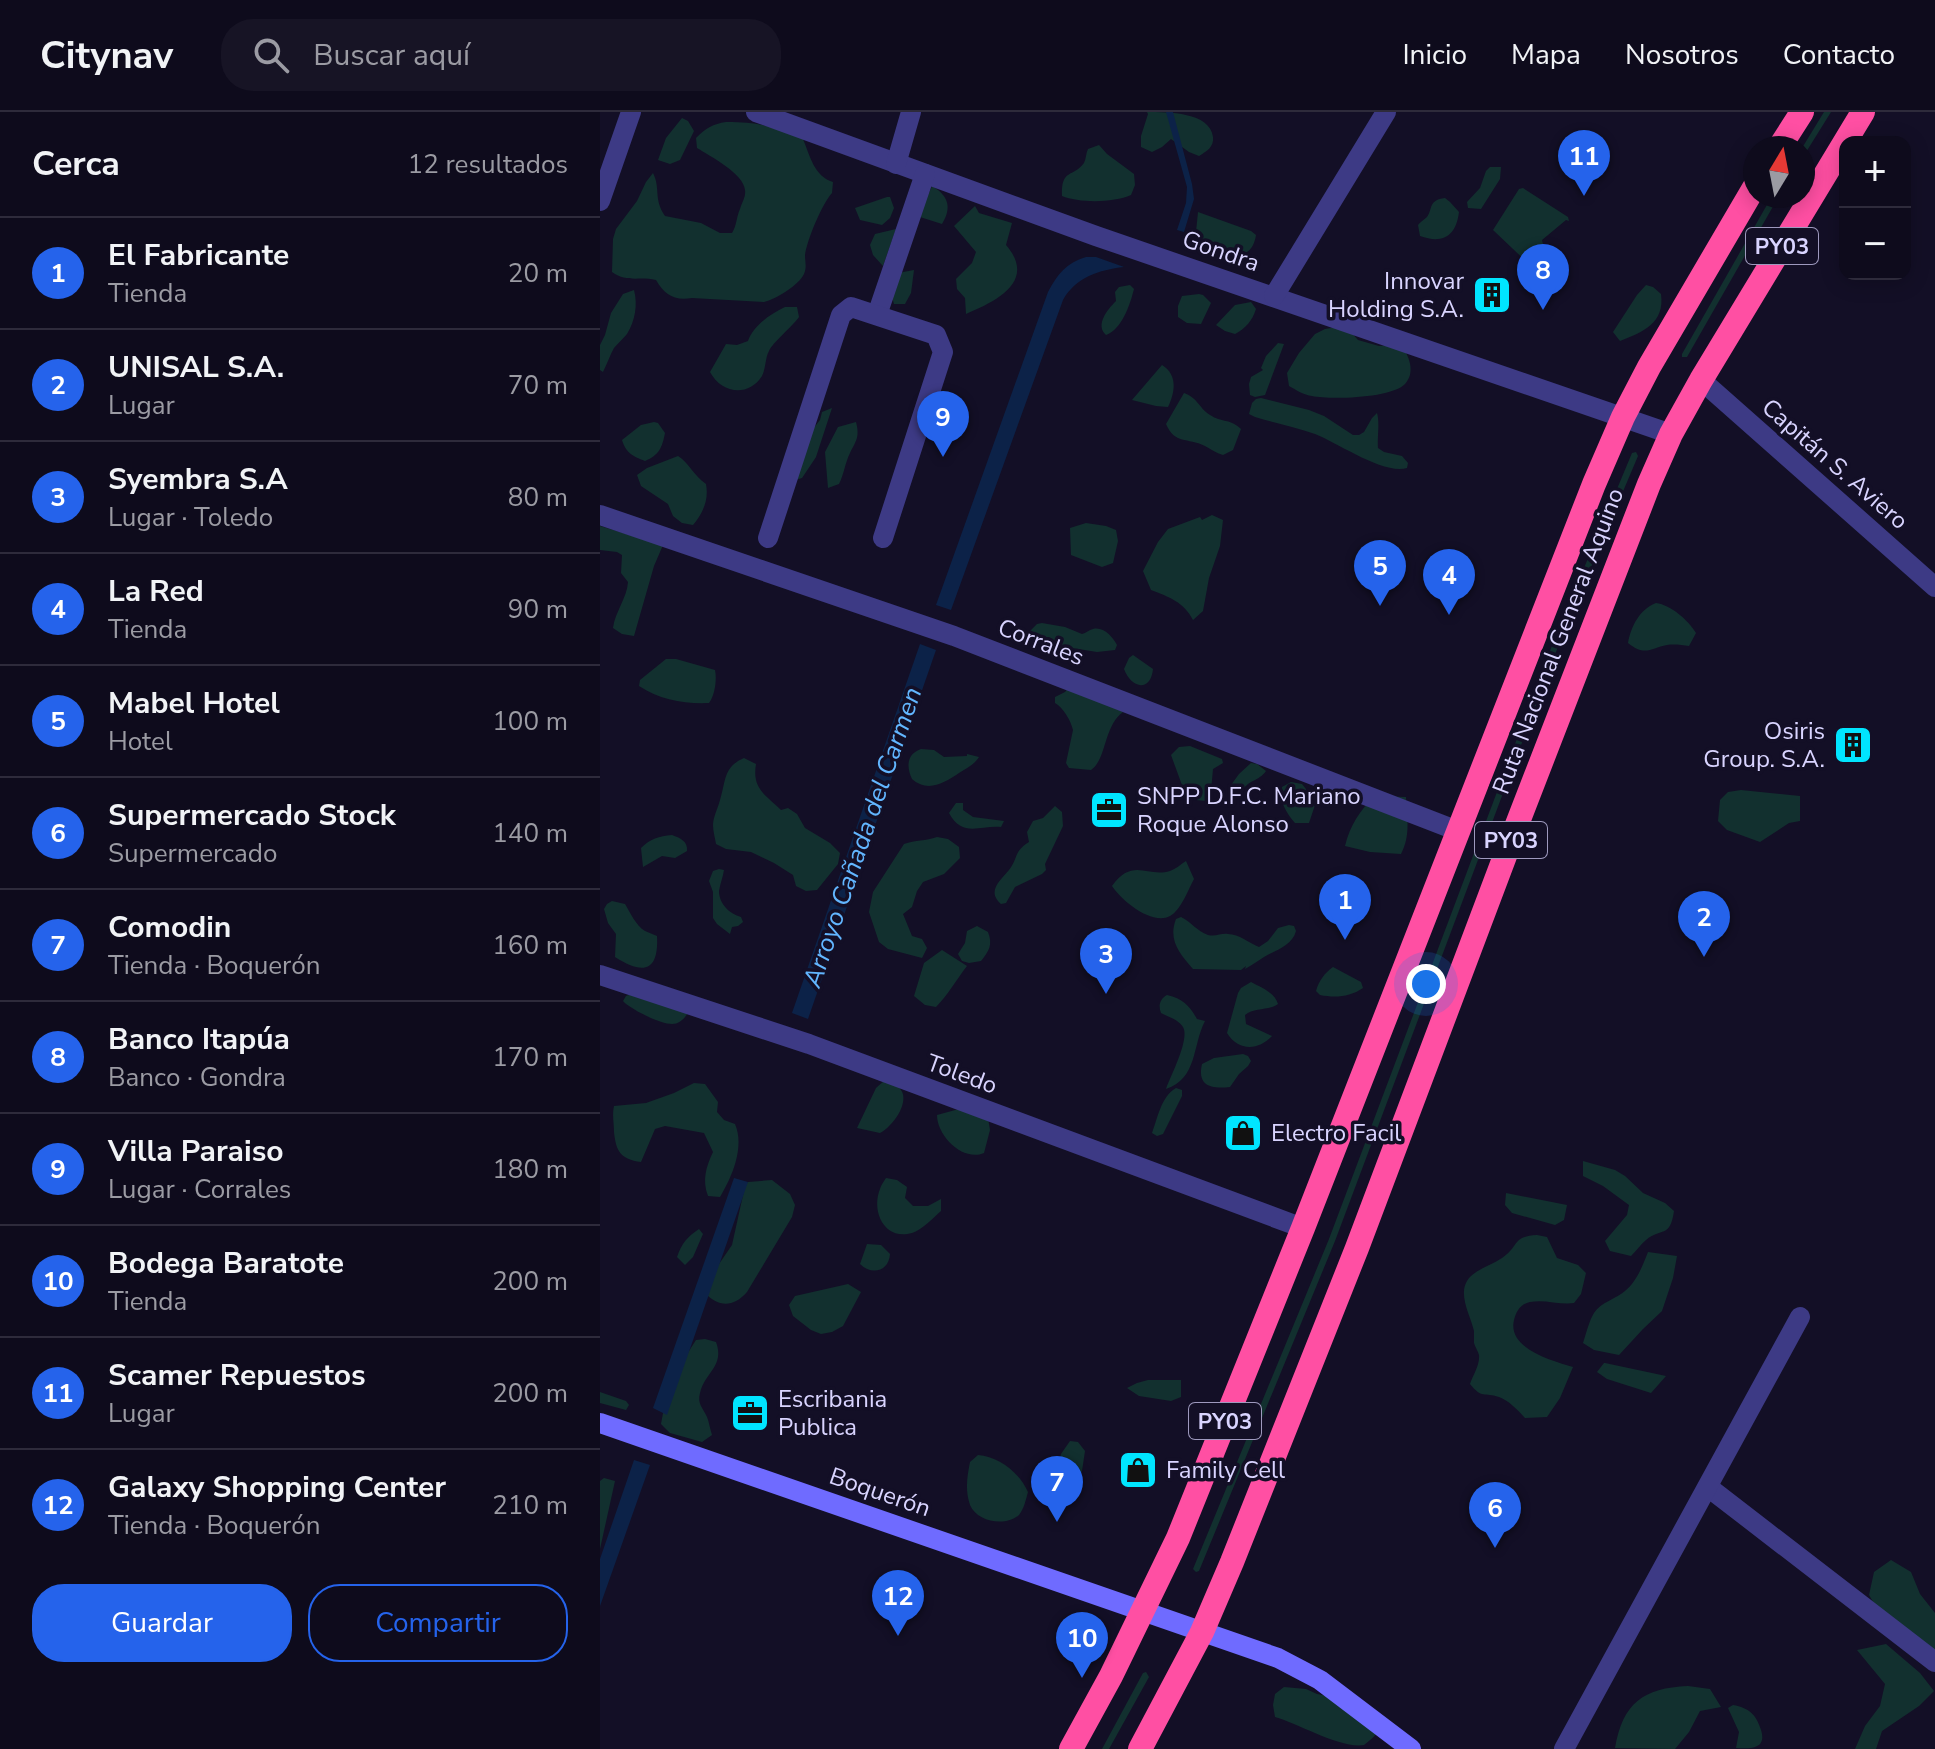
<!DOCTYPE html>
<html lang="es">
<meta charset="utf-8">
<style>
:root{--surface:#0e0b1c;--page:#171425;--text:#f1f3f6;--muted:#9b9ba3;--line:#2e2b3b;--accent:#2563eb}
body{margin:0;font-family:"Nunito Sans",sans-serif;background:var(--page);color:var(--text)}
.controls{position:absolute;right:24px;top:24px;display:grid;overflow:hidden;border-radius:16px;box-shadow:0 4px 20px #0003}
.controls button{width:72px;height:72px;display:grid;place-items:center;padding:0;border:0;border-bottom:2px solid var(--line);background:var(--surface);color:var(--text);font:40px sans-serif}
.compass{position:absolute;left:1143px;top:24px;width:72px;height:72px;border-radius:50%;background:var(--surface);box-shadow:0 4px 20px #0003;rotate:10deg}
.you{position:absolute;left:826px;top:872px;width:28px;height:28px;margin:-20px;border:6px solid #fff;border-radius:50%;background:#1a73e8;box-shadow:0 0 0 12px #1a73e833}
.badge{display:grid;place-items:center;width:52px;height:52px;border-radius:50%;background:var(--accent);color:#fff;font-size:26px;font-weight:700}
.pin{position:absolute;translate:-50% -66px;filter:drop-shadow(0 2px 4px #0008)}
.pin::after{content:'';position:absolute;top:42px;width:28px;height:24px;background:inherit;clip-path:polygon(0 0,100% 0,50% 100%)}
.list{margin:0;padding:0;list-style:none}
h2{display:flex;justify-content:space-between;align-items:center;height:104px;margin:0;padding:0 32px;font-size:34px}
h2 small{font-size:26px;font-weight:400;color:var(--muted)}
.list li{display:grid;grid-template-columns:52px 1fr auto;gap:24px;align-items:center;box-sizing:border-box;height:112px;padding:0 32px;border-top:2px solid var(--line)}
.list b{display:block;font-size:30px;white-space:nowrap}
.list p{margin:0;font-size:26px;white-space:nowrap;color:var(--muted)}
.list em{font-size:26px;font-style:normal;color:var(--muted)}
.actions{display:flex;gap:16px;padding:24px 32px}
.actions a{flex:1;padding:18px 0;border:2px solid var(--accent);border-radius:32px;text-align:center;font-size:28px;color:var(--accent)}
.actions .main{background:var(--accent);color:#fff}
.icon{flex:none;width:44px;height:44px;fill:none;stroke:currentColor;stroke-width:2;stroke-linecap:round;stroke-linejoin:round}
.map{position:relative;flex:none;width:1335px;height:1637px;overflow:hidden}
header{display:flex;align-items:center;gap:48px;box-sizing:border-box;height:112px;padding:0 40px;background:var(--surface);border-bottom:2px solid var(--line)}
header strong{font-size:38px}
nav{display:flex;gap:44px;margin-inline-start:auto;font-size:28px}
.search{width:560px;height:72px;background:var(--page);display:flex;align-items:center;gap:20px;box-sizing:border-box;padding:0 28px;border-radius:32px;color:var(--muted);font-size:30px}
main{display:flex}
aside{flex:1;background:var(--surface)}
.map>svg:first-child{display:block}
.green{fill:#12302f}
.water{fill:#0c2248}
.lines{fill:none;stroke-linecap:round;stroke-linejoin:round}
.street{stroke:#3d3a85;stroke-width:20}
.secondary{stroke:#6f6bff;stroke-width:20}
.highway{stroke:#ff4fa3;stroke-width:24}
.labels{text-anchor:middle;stroke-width:7;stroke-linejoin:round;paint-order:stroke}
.shield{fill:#130f26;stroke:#9e99be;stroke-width:2}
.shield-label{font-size:22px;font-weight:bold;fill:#d9d4ff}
.street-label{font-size:24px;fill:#d9d4ff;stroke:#130f26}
.poi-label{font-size:24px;fill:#d9d4ff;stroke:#130f26;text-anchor:start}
.water-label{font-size:26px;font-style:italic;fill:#62b6ff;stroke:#130f26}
</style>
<header>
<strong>Citynav</strong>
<div class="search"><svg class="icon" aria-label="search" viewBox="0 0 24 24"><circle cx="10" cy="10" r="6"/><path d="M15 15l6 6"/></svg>Buscar aquí</div>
<nav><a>Inicio</a><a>Mapa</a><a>Nosotros</a><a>Contacto</a></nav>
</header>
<main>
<aside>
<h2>Cerca<small>12 resultados</small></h2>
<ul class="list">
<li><span class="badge">1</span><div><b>El Fabricante</b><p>Tienda</p></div><em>20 m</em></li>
<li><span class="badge">2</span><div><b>UNISAL S.A.</b><p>Lugar</p></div><em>70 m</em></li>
<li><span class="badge">3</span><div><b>Syembra S.A</b><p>Lugar · Toledo</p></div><em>80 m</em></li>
<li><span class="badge">4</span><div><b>La Red</b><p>Tienda</p></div><em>90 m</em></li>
<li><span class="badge">5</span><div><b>Mabel Hotel</b><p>Hotel</p></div><em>100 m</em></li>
<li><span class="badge">6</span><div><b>Supermercado Stock</b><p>Supermercado</p></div><em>140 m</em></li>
<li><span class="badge">7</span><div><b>Comodin</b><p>Tienda · Boquerón</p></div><em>160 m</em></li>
<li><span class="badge">8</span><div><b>Banco Itapúa</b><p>Banco · Gondra</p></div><em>170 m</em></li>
<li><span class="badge">9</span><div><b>Villa Paraiso</b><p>Lugar · Corrales</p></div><em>180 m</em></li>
<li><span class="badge">10</span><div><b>Bodega Baratote</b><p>Tienda</p></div><em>200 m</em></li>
<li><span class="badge">11</span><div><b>Scamer Repuestos</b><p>Lugar</p></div><em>200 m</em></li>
<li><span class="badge">12</span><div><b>Galaxy Shopping Center</b><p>Tienda · Boquerón</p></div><em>210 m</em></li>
</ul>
<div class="actions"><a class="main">Guardar</a><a>Compartir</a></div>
</aside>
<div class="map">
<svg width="1335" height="1637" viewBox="0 0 1335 1637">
<rect width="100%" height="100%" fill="#130f26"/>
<!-- green -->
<g class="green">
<path d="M547,0C568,0 610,0 613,25C614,35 607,39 599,44L589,40L571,27L562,35L552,40L541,35V24L548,2Z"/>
<polygon points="1224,0 1231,0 1203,45 1203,36 1202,36"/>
<polygon points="82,6 88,9 94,19 80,48 70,52 58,48 66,26"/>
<path d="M126,10C159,10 172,14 203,27C210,44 214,64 233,70L232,81C222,92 207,128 205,143C205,150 207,155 204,162C199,173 176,187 164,190L92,186C74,189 65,183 56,168C39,164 27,171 12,160L13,127L16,117L37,89L46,70L53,61C61,77 53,86 65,104L101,111L120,121H132C137,113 136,106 140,97C142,90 146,85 145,78C144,62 110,44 97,36L96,26C106,16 113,12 126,10Z"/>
<path d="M499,33L507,42L534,62L535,73L531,83C513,91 479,91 462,84C461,56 473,66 484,51C486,47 486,41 488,37Z"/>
<polygon points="890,55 901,55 900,67 881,97 868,96 867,90 880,76 886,59"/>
<path d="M332,74C349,84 352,96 342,112L320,105L306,89L329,81Z"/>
<path d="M923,76L968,105L969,109L966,108L942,128C944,139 954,144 956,154L953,158L942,159L932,155L893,118L919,77Z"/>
<polygon points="1172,84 1179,84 1087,245 1082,245 1082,242"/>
<polygon points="287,85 290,85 294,96 290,106 282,113 260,108 255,96"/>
<path d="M845,86L850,90L859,100C856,125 842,132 820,124L818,113C820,110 824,108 827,105C833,97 828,88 845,86Z"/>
<path d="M375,94L379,101L412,111L406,133C437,169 397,189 366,202L365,186L357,177L356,167L372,151L376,140L354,114Z"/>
<path d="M598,100L651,119L656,123C651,156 619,140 600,130L596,120Z"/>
<polygon points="296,117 283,154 273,143 270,133 275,122"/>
<polygon points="314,158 311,181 305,192 294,192 291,182 298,161"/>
<path d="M530,173L534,177C530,193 522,217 506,223C495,213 507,198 516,189L515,180L519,175Z"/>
<path d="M1046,173L1053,175L1061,182C1065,211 1043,220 1020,229L1013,220L1037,183Z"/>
<path d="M34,178C38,193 35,209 27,222C23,227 18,231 14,236C10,243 7,252 3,260L0,258V233L5,223L11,201L23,182Z"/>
<polygon points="599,182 603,183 611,191 601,212 587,211 578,205 578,194 582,184"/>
<path d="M651,190L656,197C652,209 646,216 635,222L625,219L616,213L635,193Z"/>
<path d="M185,195H197L199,205C192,215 173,230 169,239C165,246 166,256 162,264C148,286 121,281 110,260L126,232L137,233L148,229C153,214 170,202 185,195Z"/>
<path d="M737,215L750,219L758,228L779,234L801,232C809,244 816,260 805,272C792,286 731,288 712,284C704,283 696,278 689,274L687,261L699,241L715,222L725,217Z"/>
<polygon points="678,231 684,232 665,283 655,285 650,283 649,272 651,265 663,258 661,256 666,244"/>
<path d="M562,253C578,263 575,280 568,295L556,294L532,288Z"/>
<path d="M584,281C598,286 598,295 610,303C622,311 629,306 641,317L633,338L623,343C616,341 611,337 605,334C587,325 575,333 566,312Z"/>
<path d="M661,286L709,298L724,304L753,323H759L764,320L772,306L777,301C780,311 777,325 778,336L784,340L802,344L808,351L807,356C784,363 738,331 715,322C696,315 675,311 655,305L649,302L652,291L656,287Z"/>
<polygon points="232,296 216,345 202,366 189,370 205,327 220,308 222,300"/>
<path d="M54,310L58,311L65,321C62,336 59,343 45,349C32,344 26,341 22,328L41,313Z"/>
<path d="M256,310C260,325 256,329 250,341C245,351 244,362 239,372L228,376L225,340L238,315Z"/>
<polygon points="1036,340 1038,344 962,524 735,1129 599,1459 596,1460 593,1457 729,1127 956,523 1032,341"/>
<path d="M78,344C89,351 93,363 106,372C109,388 103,401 93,413L82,411L73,404L68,392L41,374L37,363L47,356Z"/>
<path d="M612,403L623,408L620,434L609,466L603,499L593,508C584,490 569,485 551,478L543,459L558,430L568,417L600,405L602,408Z"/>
<polygon points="486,411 506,414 516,418 518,429 513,451 502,455 471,443 470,416"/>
<path d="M0,414L63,433L54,454L34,524L22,522L13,516C15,500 27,486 28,470L21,461L22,443L17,440L0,438Z"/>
<path d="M1056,491C1071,493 1088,508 1096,521L1089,534C1082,533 1074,532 1067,533C1051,536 1045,545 1028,531C1031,514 1040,497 1056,491Z"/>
<path d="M442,511L465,515L482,522C486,521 489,518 493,517C503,514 513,525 517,533L515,538L497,540L466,535H442L424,531V525L437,512Z"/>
<path d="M533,543L553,557C551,579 532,578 524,557L529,546Z"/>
<path d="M66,547H76L115,558C117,567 115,583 109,591C84,592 60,588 39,574L40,568Z"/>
<path d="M472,572L523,600C503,615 507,647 491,658L469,656L466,651L473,618C471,609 463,595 455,591V585L465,580Z"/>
<polygon points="590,634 622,647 623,651 613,657 611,679 606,689 596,688 586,684 571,643 579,635"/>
<path d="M321,637L334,638L344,645L367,644V642L379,645C374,653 367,656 359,661C344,671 328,681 312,667C306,654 307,642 321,637Z"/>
<path d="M144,646L156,652C152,676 164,682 181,698L188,696L197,702L205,716L230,731L240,741L238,752L217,778L206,779L196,774L193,763L174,751L151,740L126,737L116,732C115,726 113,719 113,713C113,705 118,696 120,688C126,669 123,655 144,646Z"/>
<path d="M651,651L657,652L666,659C658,670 649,667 641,680L635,679L631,673L639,662Z"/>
<path d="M691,670L702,672L716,690L709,711H695C687,702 678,688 682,675Z"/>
<polygon points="1141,678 1200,684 1200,709 1189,711 1160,730 1127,718 1118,709 1120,688 1128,680"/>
<path d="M774,684L806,685C807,705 811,723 801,742L770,740L745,734C750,713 760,699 774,684Z"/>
<path d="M356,691H363V698L373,705L404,709L401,715C380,713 362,726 349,701Z"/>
<path d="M455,694L462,700L463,714L445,752L446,758L442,762L415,775L406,791L401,792C386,779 401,768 409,758C419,745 413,740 429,730L427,720L433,709L443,706Z"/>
<path d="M72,723C80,726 88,729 87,739L75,746L62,744L43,755L41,736C50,727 59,724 72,723Z"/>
<path d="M337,725L348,727L359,735L360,746L344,762L323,770L317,779L312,795L303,802L312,824L322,827L327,836L322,846L288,837L279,830L269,800L273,780L304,732C315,728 326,729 337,725Z"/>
<path d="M586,749L594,767C588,778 581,798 570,804C552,814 521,788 512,774C533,745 547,766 570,759C576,757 581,752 586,749Z"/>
<path d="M119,757L124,758C123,765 120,772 119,779C119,792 130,802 141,805L143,810L138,814L132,815L130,822L117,812L113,806V780L109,769L113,759Z"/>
<path d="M12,789L25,792C30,800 36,814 45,819C49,821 53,822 57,824C59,860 43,863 15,845L16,822L8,811L4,797L7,792Z"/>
<path d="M581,805C591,810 597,819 608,823C616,825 621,821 628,822C639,822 649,831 659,835L668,829L678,816L689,813L694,814L696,819C692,834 676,838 664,845C658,849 652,853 645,857L646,854L641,858L593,857C579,841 568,828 576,807Z"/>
<path d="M377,814L388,820C393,833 389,839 381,849L369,851L362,849L358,842L365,831L367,819Z"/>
<path d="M342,838L367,854C356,868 348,883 336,895L325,893L314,884L324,851Z"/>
<path d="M733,855L761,870L763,876C750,885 735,886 720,883L716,879C719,868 725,861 733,855Z"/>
<path d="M651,870C662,876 674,880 678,892C668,899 654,895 645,903L646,912L672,924C658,939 638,939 627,921L638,881L641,876Z"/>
<path d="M31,882L88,901C84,907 79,912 72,912C60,912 30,897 23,889L26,884Z"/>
<path d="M567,883C583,887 589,893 597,907L605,909C592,934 598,966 566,977C571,963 590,927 583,915C578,907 568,905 561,901C558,893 560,887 567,883Z"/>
<path d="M643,942L648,944L651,949L648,954L639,962L630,975C611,977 597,974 602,952L614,946Z"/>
<path d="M285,968C291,970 297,972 301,978C310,991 292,1015 280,1021L257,1016L276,976Z"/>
<path d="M94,971L105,972L118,990L117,1000L124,1008L135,1012C145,1035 132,1065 120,1085L108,1084C102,1068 106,1055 113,1040L104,1021L65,1014L55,1017L41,1050C20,1047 16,1039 14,1020C14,1010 12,1003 14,994L46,991L74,981Z"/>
<path d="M576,976L582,978V984L563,1022L557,1024L552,1021C558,1005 561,985 576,976Z"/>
<path d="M359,997L388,1006L390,1018L384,1041C363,1050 337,1024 337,1003Z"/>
<path d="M983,1049L1015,1058L1025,1064L1043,1081L1065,1091L1074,1099C1070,1127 1061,1115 1046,1128C1041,1132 1036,1139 1031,1144L1010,1139L1005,1129L1027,1103L1029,1093L1003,1074L983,1064Z"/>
<path d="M286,1066L297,1068L307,1075L305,1086L313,1094H328L341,1087V1099C333,1106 322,1118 312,1121C284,1129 271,1099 280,1077C281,1073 284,1069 286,1066Z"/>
<path d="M172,1068L190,1082L195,1093L192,1105L147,1180C134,1195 119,1196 105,1181L106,1171L132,1133L145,1074L148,1070Z"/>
<polygon points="906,1081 967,1093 964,1108 955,1113 912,1101 905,1093"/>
<path d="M99,1117L103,1122L93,1145L85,1153L77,1145C82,1131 87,1125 99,1117Z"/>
<path d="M937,1123L947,1125L957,1146L978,1153L986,1161L981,1182L974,1191C960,1193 944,1187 930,1190C920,1192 916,1200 914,1208C907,1237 953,1249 973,1255L960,1286L947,1305L925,1306C918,1298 908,1288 899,1285C884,1280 882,1287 870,1272C873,1263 880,1253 879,1243C878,1239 875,1235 874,1231C874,1227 874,1223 874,1219C870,1202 856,1180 870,1165C879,1156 892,1153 902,1146C919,1135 912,1124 937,1123Z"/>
<path d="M267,1132L281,1133L290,1142C289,1159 272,1164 260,1152Z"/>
<path d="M1048,1140L1077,1144L1073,1166L1062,1199L1043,1217L1019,1243L994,1238L983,1231C986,1222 989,1209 994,1201C1001,1190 1016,1187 1025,1179C1037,1169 1042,1155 1048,1140Z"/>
<polygon points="248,1172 261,1180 243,1214 232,1220 221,1222 211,1218 193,1204 189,1193 195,1184"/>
<path d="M105,1227L116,1230C125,1254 105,1260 100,1281C97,1292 103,1296 107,1305C109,1310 110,1317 112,1323L102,1330L70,1321L61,1312C66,1280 79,1254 96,1228Z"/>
<polygon points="1004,1251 1005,1251 1066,1264 1051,1281 1007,1267 997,1260"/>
<polygon points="548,1268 581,1268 581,1285 571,1289 539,1284 527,1276 537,1271"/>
<polygon points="0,1280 26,1289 29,1293 26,1298 0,1291"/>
<polygon points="470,1329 478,1330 485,1339 482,1359 475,1369 464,1370 454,1366 461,1342"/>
<path d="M378,1343C399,1345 419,1360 428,1380C426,1387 424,1397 419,1403C406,1415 377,1410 370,1393C365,1378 367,1365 370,1350Z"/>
<polygon points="4,1366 15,1369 0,1437 0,1369"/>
<polygon points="1291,1448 1311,1460 1320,1482 1335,1501 1335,1553 1284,1508 1269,1483 1274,1460"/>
<polygon points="1286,1532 1320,1561 1334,1579 1319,1594 1282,1619 1276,1637 1255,1637 1265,1614 1280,1594 1285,1572 1257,1538"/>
<polygon points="546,1560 549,1565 509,1637 502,1637 543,1561"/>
<path d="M1088,1574L1110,1577L1121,1595L1100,1599L1089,1620L1075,1637L1015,1636C1023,1591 1043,1576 1088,1574Z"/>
<path d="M684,1575L706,1577L717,1582L738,1586L783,1616C777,1621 770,1629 764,1633C741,1637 697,1611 675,1605L673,1593L675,1582Z"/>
<path d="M1133,1593C1149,1596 1156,1602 1161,1618C1167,1637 1151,1637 1136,1636L1139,1620L1128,1596Z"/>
</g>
<!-- water -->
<g class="water">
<polygon points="566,0 573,0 592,72 594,87 584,120 577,118 586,91 587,75"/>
<path d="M486,145H496L524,155C499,158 476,165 463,188L351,498L336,493L448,180C458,162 466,151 486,145Z"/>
<polygon points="320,532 336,538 208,907 192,901"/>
<polygon points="134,1066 148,1070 67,1303 53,1296"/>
<polygon points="34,1348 50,1353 0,1494 0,1447"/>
</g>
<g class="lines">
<!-- street -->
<g class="street">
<polyline points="156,0 496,124 1071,322"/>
<polyline points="296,52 311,0"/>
<polyline points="0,89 31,0"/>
<polyline points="674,184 786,0"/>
<polyline points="277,203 325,62"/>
<polyline points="1101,268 1335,475"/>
<polyline points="0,403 354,524 858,719"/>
<polyline points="168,426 241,203 251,195 336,223 343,240 283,426"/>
<polyline points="0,863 209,932 703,1116"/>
<polyline points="1108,1375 1335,1550"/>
<polyline points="964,1637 1200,1205"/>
</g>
<!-- secondary -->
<polyline class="secondary" points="0,1311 678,1546 720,1568 811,1637"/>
<!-- highway -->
<g class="highway">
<polyline points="1179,36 1202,0"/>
<polyline points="471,1637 511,1564 578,1426 703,1116 994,372 1023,305 1049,255 1155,74"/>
<polyline points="540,1637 602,1520 632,1450 757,1136 911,728 1049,372 1071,322 1101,268 1263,0"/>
</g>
</g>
<!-- icons -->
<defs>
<g id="building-square" transform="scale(2)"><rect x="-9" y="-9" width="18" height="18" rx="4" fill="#00e5ff" stroke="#130f26"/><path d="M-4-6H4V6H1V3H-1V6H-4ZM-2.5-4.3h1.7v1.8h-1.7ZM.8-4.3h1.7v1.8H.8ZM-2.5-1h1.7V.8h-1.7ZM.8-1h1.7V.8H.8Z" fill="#111"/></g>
<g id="office-square" transform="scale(2)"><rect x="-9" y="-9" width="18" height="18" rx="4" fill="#00e5ff" stroke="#130f26"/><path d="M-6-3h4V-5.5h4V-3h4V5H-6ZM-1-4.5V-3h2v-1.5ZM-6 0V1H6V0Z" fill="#111"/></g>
<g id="shop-square" transform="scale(2)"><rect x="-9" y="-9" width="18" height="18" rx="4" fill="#00e5ff" stroke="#130f26"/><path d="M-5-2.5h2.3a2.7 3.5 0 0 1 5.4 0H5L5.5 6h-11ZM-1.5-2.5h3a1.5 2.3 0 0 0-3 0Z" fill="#111"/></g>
</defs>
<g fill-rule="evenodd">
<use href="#building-square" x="892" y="183"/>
<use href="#building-square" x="1253" y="633"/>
<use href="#office-square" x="509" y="698"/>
<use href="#shop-square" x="643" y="1021"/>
<use href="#office-square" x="150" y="1301"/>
<use href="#shop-square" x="538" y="1358"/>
</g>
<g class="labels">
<!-- shield labels -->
<g class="shield">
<rect x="1146" y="116" width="72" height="36" rx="6"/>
<rect x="875" y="710" width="72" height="36" rx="6"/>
<rect x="589" y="1291" width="72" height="36" rx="6"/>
</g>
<g class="shield-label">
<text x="1182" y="142">PY03</text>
<text x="911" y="736">PY03</text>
<text x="625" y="1317">PY03</text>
</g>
<!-- street labels -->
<g class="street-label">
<text transform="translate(621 139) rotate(19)" y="8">Gondra</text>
<text transform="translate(1235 352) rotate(41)" y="8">Capitán S. Aviero</text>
<text transform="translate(958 529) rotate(-69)" y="8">Ruta Nacional General Aquino</text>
<text transform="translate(441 530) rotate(21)" y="8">Corrales</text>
<text transform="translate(362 962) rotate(20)" y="8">Toledo</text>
<text transform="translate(280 1380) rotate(19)" y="8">Boquerón</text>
</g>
<!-- poi labels -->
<g class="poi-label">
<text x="864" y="177" text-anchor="end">Innovar<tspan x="864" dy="28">Holding S.A.</tspan></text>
<text x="1225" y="627" text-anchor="end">Osiris<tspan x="1225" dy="28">Group. S.A.</tspan></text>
<text x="537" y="692">SNPP D.F.C. Mariano<tspan x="537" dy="28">Roque Alonso</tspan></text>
<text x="671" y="1029">Electro Facil</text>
<text x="178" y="1295">Escribania<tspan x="178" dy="28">Publica</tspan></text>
<text x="566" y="1366">Family Cell</text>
</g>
<!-- water labels -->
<g class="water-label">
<text transform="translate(262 725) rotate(-71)" y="9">Arroyo Cañada del Carmen</text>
</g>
</g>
</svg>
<div class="controls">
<button>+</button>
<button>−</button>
</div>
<svg class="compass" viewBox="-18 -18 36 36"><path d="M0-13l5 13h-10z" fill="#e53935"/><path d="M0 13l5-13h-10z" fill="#9b9ba3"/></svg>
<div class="you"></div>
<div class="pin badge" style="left:745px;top:828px">1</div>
<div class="pin badge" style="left:1104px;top:845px">2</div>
<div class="pin badge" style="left:506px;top:882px">3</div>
<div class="pin badge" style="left:849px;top:503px">4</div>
<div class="pin badge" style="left:780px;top:494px">5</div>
<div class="pin badge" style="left:895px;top:1436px">6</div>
<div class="pin badge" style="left:457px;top:1410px">7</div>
<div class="pin badge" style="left:943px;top:198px">8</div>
<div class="pin badge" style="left:343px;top:345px">9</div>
<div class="pin badge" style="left:482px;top:1566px">10</div>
<div class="pin badge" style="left:984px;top:84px">11</div>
<div class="pin badge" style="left:298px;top:1524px">12</div>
</div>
</main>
